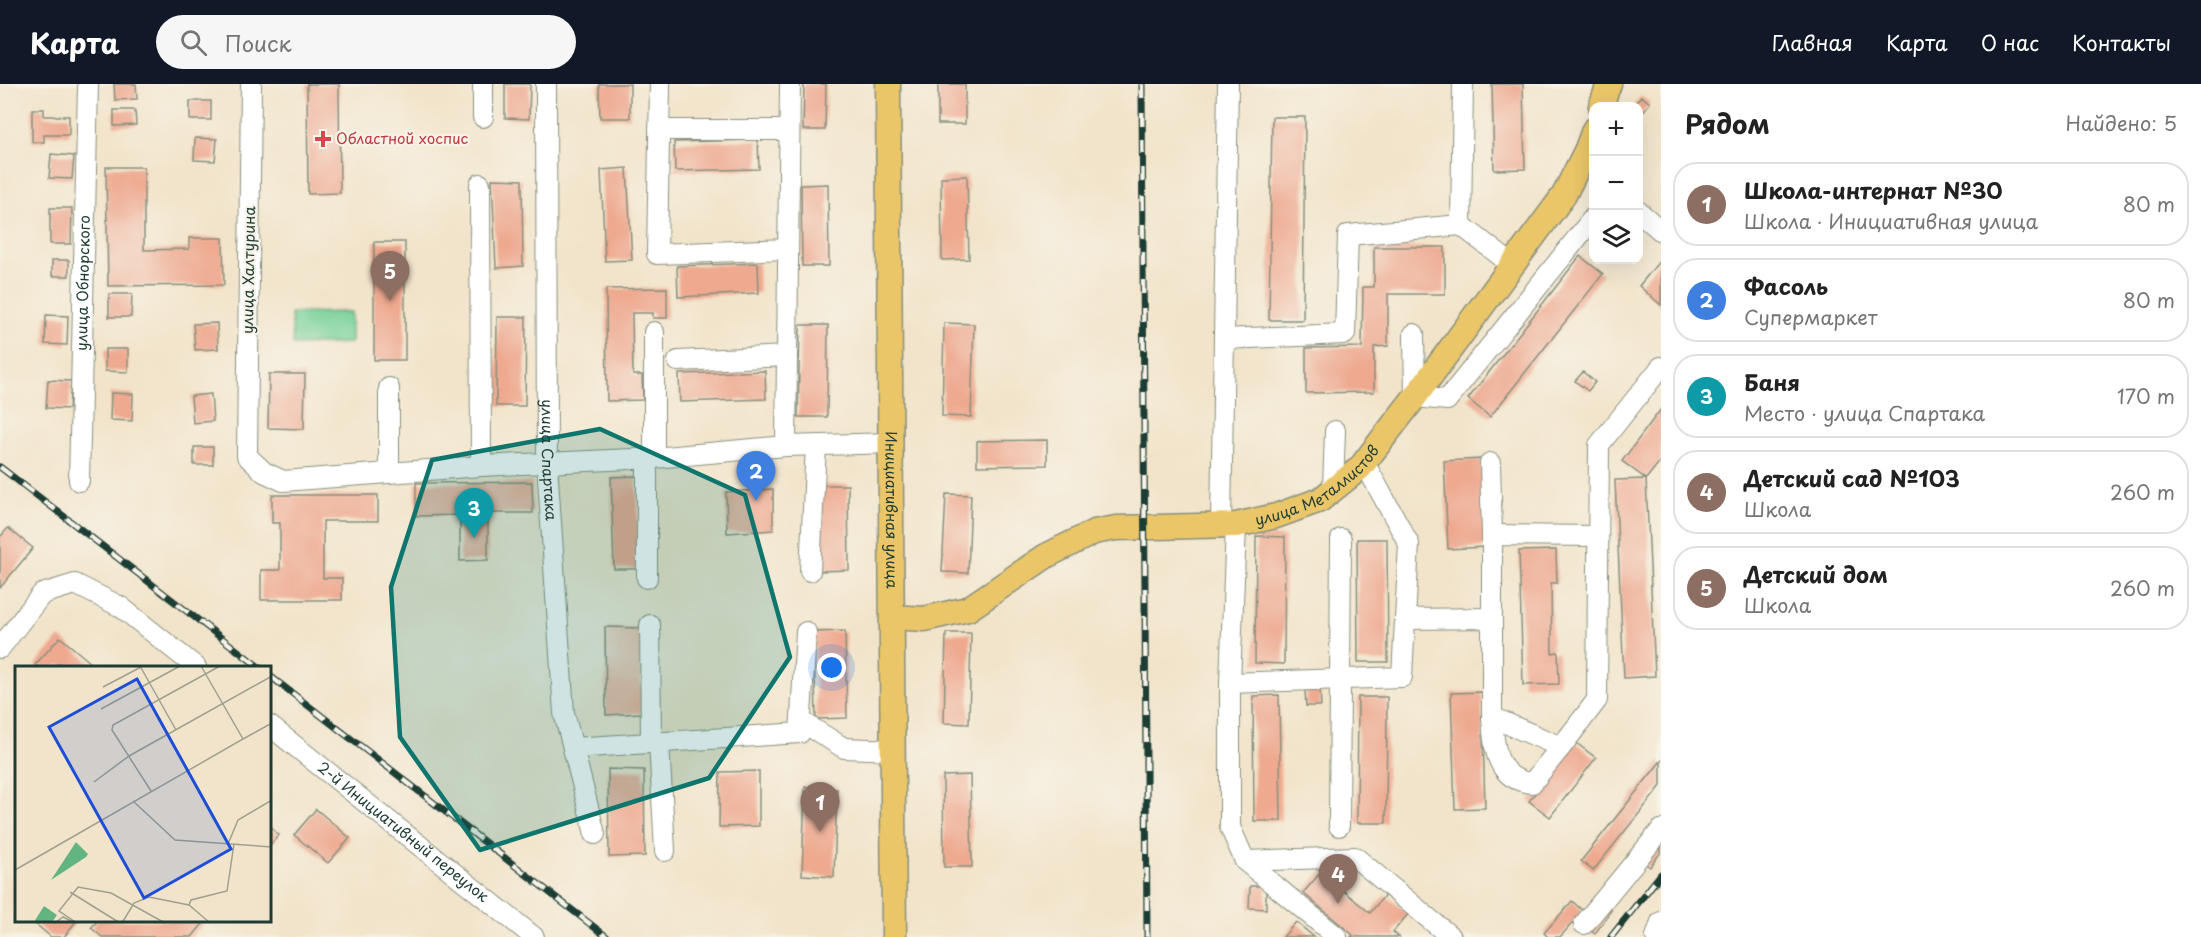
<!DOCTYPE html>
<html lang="ru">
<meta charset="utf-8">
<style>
:root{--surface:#fff;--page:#f6f6f6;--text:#222;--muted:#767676;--line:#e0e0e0;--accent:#111827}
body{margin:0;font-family:"Playpen Sans",sans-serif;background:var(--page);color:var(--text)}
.controls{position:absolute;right:18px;top:18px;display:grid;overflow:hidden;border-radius:12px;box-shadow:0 6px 24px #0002}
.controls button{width:54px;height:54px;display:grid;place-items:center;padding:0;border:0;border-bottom:2px solid var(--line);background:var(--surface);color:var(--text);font:30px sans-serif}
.you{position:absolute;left:832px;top:584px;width:21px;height:21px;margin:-15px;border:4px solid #fff;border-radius:50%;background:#1a73e8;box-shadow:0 0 0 9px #1a73e833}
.badge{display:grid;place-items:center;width:39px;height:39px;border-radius:50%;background:var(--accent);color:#fff;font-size:20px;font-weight:700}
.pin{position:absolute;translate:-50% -50px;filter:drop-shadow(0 2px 3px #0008)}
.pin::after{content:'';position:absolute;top:32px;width:21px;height:18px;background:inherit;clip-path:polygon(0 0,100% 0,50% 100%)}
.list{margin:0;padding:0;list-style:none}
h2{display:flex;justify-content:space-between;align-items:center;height:78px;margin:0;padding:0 24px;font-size:26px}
h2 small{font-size:20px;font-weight:400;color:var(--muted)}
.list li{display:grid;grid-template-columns:39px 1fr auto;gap:18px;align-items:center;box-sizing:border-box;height:84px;margin:0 12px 12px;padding:0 12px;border:2px solid var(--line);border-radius:24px}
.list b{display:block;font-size:22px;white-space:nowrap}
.list p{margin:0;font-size:20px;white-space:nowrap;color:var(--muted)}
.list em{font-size:20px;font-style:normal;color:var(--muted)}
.icon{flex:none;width:33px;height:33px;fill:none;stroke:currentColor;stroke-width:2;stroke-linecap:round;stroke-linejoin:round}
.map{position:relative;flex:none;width:1661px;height:853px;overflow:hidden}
header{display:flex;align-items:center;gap:36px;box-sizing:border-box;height:84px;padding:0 30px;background:var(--accent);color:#fff}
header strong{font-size:28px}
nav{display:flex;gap:33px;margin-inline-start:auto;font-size:21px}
.search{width:420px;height:54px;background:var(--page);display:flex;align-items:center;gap:15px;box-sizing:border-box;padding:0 21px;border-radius:33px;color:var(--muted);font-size:22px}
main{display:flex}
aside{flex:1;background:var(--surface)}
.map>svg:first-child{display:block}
.green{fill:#78d299;stroke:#4c8866;stroke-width:1.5}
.building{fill:#eea98f}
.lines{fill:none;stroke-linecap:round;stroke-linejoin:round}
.minor-casing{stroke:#88907f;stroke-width:22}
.major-casing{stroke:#88907f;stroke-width:27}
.minor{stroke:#fff;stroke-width:20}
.major{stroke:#ebc669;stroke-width:24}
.rail-casing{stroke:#1f3d34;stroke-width:7}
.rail{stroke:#f7f3e8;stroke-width:4.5;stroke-dasharray:14;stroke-linecap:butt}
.marked{fill:#0f766e;fill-opacity:0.2;stroke:#0f766e;stroke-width:4.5;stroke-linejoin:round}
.health-dot{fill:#e0444e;stroke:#f7f3e8;stroke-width:2}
.labels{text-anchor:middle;stroke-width:4.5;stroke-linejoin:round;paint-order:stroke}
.health-label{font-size:15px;fill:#be3a42;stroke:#f7f3e8;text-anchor:start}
.street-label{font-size:15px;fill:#1f3d34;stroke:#f7f3e8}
.inset-road{fill:none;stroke:#9ea18e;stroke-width:1.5}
.view{fill:#1d4ed8;fill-opacity:0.15;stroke:#1d4ed8;stroke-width:3}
.inset-edge{fill:none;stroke:#1f3d34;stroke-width:3}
</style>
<header>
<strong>Карта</strong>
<div class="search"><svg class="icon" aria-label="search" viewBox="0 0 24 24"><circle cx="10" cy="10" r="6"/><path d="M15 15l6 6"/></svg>Поиск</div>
<nav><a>Главная</a><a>Карта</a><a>О нас</a><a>Контакты</a></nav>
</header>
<main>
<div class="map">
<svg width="1661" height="853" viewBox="0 0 1661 853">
<rect width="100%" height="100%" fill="#f7f3e8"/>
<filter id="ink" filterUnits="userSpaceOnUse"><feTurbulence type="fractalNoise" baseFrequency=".0167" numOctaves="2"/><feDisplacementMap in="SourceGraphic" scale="12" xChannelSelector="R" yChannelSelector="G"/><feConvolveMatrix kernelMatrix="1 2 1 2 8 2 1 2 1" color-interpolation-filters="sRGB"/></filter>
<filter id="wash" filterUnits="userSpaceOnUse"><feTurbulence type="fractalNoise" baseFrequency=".008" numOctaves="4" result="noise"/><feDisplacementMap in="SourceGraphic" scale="24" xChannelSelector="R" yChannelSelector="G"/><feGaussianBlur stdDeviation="1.35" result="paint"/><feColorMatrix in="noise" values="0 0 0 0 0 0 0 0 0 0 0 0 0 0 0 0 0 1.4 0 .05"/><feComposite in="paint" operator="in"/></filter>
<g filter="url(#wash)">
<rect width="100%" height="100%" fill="#f2e4ca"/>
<!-- green -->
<polygon class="green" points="351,228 351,259 293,261 291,229"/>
<g id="blocks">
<!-- building -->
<g class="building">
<polygon points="114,0 136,0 137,15 115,16"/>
<polygon points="307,0 339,0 340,109 308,110"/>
<polygon points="505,0 530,0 529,35 505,34"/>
<polygon points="599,0 630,0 630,34 600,34"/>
<polygon points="804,0 826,0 825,46 803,46"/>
<rect x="938" y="0" width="27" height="40"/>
<polygon points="1492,0 1523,0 1525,85 1494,86"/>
<polygon points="1641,12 1650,19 1638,34 1638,22 1633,22"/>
<rect x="190" y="17" width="21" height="19"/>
<polygon points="32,25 44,25 44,32 69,32 69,51 44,51 44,58 32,58"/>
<polygon points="114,26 135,26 136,41 114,42"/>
<polygon points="1272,33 1305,33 1303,236 1269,236"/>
<polygon points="195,54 217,55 215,77 194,76"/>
<polygon points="758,56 759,85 675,87 674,58"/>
<polygon points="51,70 74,72 72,95 49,94"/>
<polygon points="106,83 144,83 144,166 189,165 189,154 223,154 224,201 108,202"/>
<polygon points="627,84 632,176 605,177 601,86"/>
<polygon points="967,92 969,175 942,176 941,93"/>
<polygon points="492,95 522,96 523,182 496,184"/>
<polygon points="828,100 829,182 802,182 801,101"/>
<polygon points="50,124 72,124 71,160 50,160"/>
<rect x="374" y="158" width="31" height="118"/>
<polygon points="1374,163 1445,163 1445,210 1388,210 1388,262 1374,263 1374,308 1306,309 1306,264 1362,263 1363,203 1374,203"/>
<polygon points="1580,172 1603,190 1490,333 1468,315"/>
<polygon points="1661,175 1661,221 1639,202"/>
<rect x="52" y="176" width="17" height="16"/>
<polygon points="758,179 759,209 678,213 677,182"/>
<polygon points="667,204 667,234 653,234 653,229 632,229 633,291 642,291 643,316 607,317 606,205"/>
<polygon points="109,210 132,210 131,233 109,233"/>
<polygon points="46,231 68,232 67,261 45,260"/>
<polygon points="497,233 526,233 525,322 496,322"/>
<polygon points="217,239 218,265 195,266 193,240"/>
<polygon points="944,239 974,240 971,333 942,332"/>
<polygon points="800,241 828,241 827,333 798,333"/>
<polygon points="105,265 128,265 128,288 105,287"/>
<polygon points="765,287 766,315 680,318 679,290"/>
<polygon points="1583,288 1595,298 1588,307 1575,297"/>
<polygon points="269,290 305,290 304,345 268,344"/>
<polygon points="48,296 71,297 69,325 46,324"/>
<polygon points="111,309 133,310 132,337 110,336"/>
<polygon points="211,310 213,337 193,339 191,312"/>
<polygon points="1661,325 1661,376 1646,395 1622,377"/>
<polygon points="1047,356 1047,381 977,382 977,357"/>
<rect x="194" y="363" width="19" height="18"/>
<polygon points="1482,375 1486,463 1448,465 1444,377"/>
<polygon points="637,392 639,485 614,485 611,393"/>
<polygon points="1646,395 1655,592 1624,594 1615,396"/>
<polygon points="532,398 533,429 488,429 488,476 460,477 460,431 416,432 416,399"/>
<polygon points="818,401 848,401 849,486 818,487"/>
<polygon points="773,405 773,446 727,449 726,408"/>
<polygon points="946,410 971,411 968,489 942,488"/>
<polygon points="272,411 378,411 378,437 323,437 323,494 342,494 342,516 261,516 261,486 280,486 280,439 272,439"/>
<polygon points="8,444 33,464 0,504 0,453"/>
<polygon points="1256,452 1285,453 1284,580 1255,579"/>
<polygon points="1357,455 1387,455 1388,578 1358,578"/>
<polygon points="1556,466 1557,499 1551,499 1552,569 1558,568 1559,600 1523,601 1519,467"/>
<polygon points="605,543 641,544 642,629 606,631"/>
<polygon points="845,547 847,634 816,635 814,548"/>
<polygon points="946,549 971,549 969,640 944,639"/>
<polygon points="60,553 91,579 88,583 62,583 59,580 57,583 37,583 35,581"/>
<polygon points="1320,605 1321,622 1306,622 1305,606"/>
<polygon points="1482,608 1485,724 1455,725 1451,609"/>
<polygon points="1279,611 1281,737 1254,737 1253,612"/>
<polygon points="1358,613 1387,613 1386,739 1357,739"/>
<polygon points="1575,658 1596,674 1550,733 1529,717"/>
<polygon points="1661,677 1661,702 1593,787 1581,777"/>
<polygon points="608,685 644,686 645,772 609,773"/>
<polygon points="759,687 759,742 719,743 720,688"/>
<polygon points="970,691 972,783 944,783 943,692"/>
<polygon points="805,703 837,705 834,793 802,791"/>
<polygon points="316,725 350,754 328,779 294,751"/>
<polygon points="270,743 279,751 270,761"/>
<polygon points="1661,755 1661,768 1650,783 1643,778"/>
<polygon points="1321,788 1370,829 1385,811 1408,830 1393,848 1399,853 1351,853 1353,851 1303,809"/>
<polygon points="1250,802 1266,802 1266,825 1249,824"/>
<polygon points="1572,817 1583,827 1560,853 1548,853 1544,849"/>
<polygon points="1605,821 1611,826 1595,850 1589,845"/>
<polygon points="31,836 77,836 64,853 51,853"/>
<polygon points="98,836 206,836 192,853 102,853 91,844"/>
<polygon points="1296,838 1314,853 1283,853"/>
</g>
</g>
</g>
<g filter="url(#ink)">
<use href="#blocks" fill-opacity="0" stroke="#88907f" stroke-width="1.5"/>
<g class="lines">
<!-- minor casing -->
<g class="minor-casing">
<g id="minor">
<polyline points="251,0 247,372 264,388 283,397 481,382 654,374 786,362 892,359"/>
<polyline points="483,0 483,33"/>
<path id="s1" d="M546,0L547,380L564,629L595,750"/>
<polyline points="660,0 657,170 788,165"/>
<polyline points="659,46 789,46"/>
<polyline points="480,100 481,382"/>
<polyline points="1638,127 1661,147"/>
<polyline points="1461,141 1511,180"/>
<polyline points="1414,250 1415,313 1447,316 1594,133"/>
<polyline points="1224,255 1345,250 1348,151 1461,141 1463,0"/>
<polyline points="678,277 787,272"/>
<polyline points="389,304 389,389"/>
<polyline points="786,362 790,0"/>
<polyline points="654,374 654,248"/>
<polyline points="1490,379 1492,451"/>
<path id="s2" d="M79,397L88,0"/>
<polyline points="1333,405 1335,347"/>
<polyline points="1221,441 1228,0"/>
<polyline points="1236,441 1230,599 1230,743 1245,777 1337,853"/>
<polyline points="810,487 816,361"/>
<polyline points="647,494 647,374"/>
<polyline points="1492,534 1492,451 1598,452"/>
<polyline points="1405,535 1492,534 1492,633 1561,663 1597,616 1599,361 1661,283"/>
<polyline points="650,541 651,659"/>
<polyline points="0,564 42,510 75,500 121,523 196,583"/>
<polyline points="1230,599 1402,593 1409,460 1364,378"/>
<path d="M1492,633C1494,662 1495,696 1532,699L1561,663"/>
<polyline points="801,637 844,664 893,666"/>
<path id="s3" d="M270,642L534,853"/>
<polyline points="659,658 665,767"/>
<polyline points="573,664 800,649 806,548"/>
<polyline points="1339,742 1341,455"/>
<polyline points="1245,777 1355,773 1451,853"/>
<polyline points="1584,840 1661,746"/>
<polyline points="1656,853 1661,838"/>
</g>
</g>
<!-- major casing -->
<g class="major-casing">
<g id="major">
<path id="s4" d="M888,0L894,853"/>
<polyline points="1601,22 1609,0"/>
<path id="s5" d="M893,533L924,535L968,525L1046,472L1094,448L1116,444L1236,441L1276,432L1320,416L1360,384L1415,313L1564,111L1587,65L1594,46"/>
</g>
</g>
<!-- minor -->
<use href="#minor" class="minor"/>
<!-- major -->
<use href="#major" class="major"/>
<!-- rail casing -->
<g class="rail-casing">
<g id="rail">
<polyline points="1142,0 1147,853"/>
<polyline points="0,383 259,583"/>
<polyline points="270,592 607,853"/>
<polyline points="1611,853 1661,790"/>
</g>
</g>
<!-- rail -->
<use href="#rail" class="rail"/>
</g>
</g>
<!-- marked area -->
<path class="marked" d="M600,345L745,411L790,573L709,694L480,766L400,653L391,503L432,376Z"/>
<!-- markers -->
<path class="health-dot" d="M320 46h6v6h6v6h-6v6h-6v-6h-6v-6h6z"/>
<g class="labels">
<!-- health labels -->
<g class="health-label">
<text x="336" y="60">Областной хоспис</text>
</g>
<!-- street labels -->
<g class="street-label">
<text transform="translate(249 186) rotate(-89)" y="5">улица Халтурина</text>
<text dy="5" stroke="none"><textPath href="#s2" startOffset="198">улица Обнорского</textPath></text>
<text dy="5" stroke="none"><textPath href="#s1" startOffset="376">улица Спартака</textPath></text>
<text dy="5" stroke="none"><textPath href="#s5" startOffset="459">улица Металлистов</textPath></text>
<text dy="5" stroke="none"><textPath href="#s4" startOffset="426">Инициативная улица</textPath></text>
<text dy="5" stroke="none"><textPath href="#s3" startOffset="170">2-й Инициативный переулок</textPath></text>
</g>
</g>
<!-- overview -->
<g transform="translate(15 582)">
<rect width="256" height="256" fill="#f2e4ca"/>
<path d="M61,176L73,188L71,191L36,214ZM29,240L42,249L37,256H19Z" fill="#62b481"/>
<path class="inset-road" d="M125,0L161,64M88,21L128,0M86,43L165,0M228,73L257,57M79,116L114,90L257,10M136,125L97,64L98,59L205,0M118,135L160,174L257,181M213,178L223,154L257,134M0,204L228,73L186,0M55,226L105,257M174,239L176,234L212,225L219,178M40,257L48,251L60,257M62,257L44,245L63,221L96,227L150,257M107,257L119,237L134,231L174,239L195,257"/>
<path class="view" d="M122,13L216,183L129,232L34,61Z"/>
<rect width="256" height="256" class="inset-edge"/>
</g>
</svg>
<div class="controls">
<button>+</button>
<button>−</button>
<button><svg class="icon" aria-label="layers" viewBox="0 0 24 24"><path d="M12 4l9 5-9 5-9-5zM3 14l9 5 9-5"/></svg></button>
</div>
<div class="you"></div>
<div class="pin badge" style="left:820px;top:748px;background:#8d6e63">1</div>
<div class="pin badge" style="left:756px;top:417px;background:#3f7fe0">2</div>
<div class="pin badge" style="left:474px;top:454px;background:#0f9aa8">3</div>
<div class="pin badge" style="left:1338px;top:820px;background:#8d6e63">4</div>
<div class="pin badge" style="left:390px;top:217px;background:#8d6e63">5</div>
</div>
<aside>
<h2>Рядом<small>Найдено: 5</small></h2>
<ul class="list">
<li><span class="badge" style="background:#8d6e63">1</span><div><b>Школа-интернат №30</b><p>Школа · Инициативная улица</p></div><em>80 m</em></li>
<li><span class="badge" style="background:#3f7fe0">2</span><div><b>Фасоль</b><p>Супермаркет</p></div><em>80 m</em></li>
<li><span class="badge" style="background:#0f9aa8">3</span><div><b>Баня</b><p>Место · улица Спартака</p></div><em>170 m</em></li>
<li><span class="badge" style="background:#8d6e63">4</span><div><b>Детский сад №103</b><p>Школа</p></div><em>260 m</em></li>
<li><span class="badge" style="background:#8d6e63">5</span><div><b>Детский дом</b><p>Школа</p></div><em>260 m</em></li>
</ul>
</aside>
</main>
